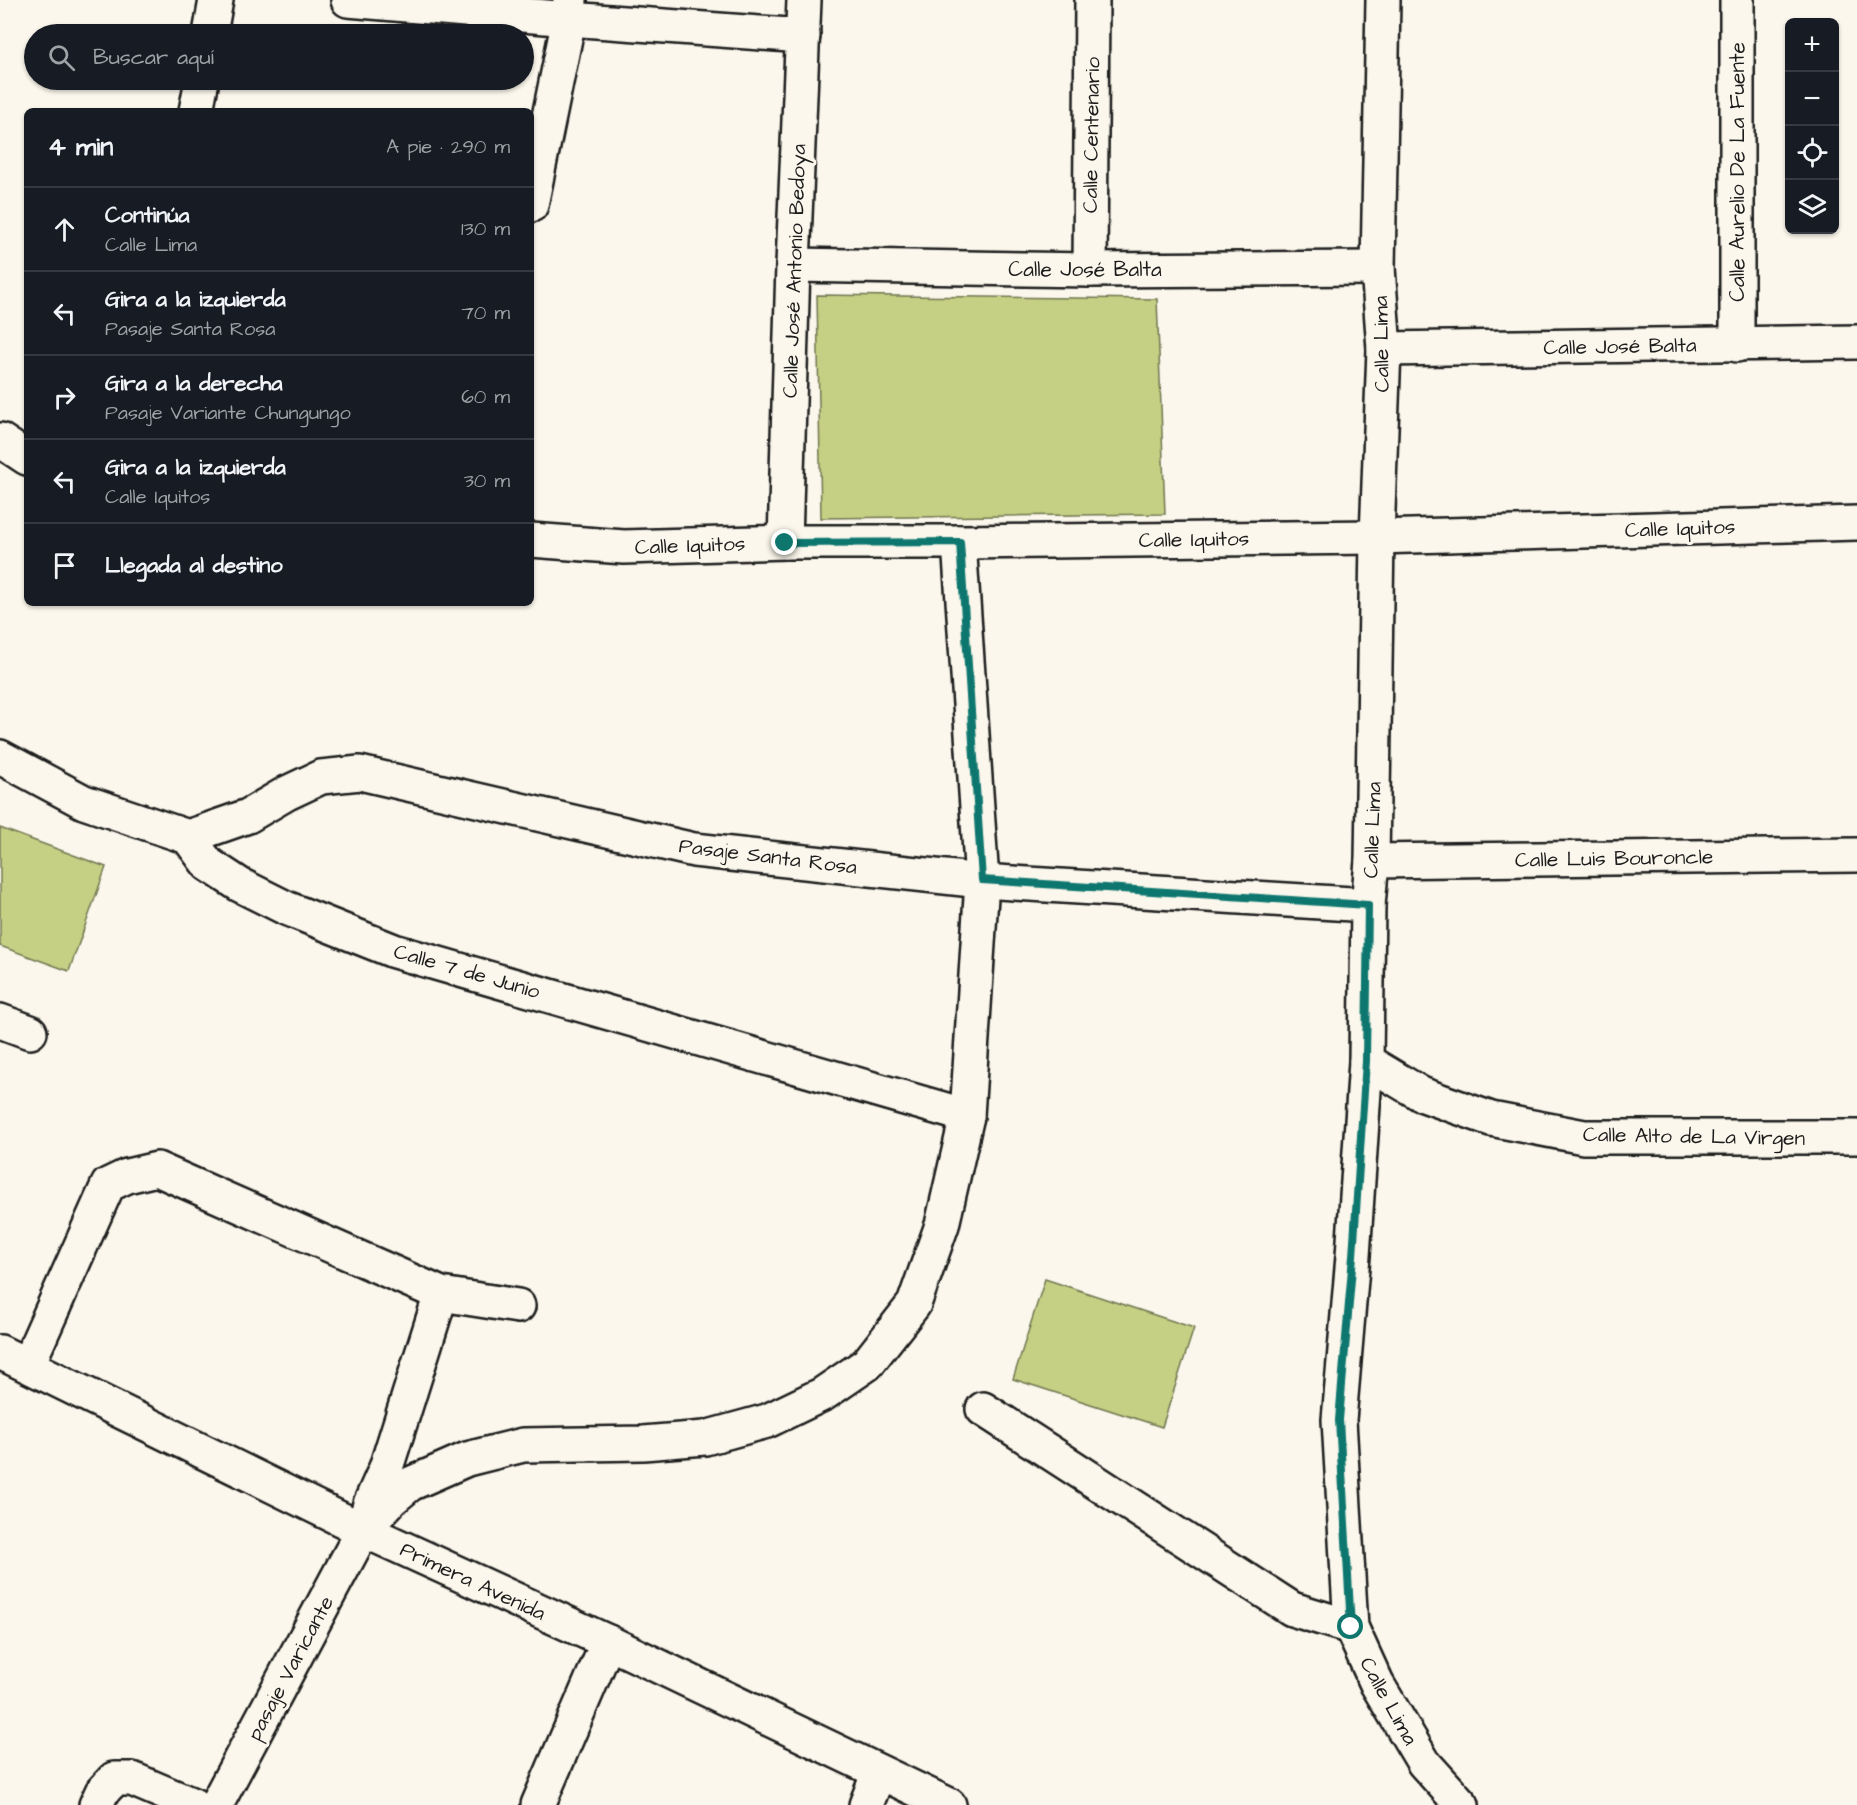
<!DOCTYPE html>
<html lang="es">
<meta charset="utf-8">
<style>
:root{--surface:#171b24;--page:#242831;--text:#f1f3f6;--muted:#9ea1a6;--line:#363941}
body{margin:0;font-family:"Architects Daughter",sans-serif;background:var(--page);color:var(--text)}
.controls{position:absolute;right:18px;top:18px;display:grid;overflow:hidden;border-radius:9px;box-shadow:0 2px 4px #0004}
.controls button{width:54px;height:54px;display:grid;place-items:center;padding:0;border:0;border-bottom:2px solid var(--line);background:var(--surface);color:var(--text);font:30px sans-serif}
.stop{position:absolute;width:18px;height:18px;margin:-14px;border:4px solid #0f766e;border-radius:50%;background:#fff}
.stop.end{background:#0f766e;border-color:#fff;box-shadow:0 2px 6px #0008}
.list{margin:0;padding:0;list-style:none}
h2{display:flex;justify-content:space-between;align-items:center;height:78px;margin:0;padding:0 24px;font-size:26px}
h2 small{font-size:20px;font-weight:400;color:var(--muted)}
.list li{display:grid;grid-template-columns:39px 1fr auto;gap:18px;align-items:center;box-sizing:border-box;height:84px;padding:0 24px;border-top:2px solid var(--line)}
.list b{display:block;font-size:22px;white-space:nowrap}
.list p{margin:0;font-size:20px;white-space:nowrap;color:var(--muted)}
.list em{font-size:20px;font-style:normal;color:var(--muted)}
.icon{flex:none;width:33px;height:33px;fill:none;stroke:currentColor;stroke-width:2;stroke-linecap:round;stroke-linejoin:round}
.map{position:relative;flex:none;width:1857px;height:1805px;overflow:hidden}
.search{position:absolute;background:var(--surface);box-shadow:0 2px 4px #0004;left:24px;top:24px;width:510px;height:66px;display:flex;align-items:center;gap:15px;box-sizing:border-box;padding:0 21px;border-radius:33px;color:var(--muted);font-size:22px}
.panel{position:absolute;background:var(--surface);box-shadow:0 2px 4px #0004;left:24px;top:108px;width:510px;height:498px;border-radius:9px}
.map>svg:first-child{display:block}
.green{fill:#c5d084;stroke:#707650;stroke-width:1.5}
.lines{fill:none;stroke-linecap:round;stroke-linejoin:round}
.minor-casing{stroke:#1c1c1c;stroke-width:38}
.minor{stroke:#fbf7ec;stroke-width:33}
.route{stroke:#0f766e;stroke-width:8}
.labels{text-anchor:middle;stroke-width:6;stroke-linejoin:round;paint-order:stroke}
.street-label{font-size:21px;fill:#1c1c1c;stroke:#fbf7ec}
</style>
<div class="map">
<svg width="1857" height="1805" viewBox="0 0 1857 1805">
<rect width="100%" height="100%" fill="#fbf7ec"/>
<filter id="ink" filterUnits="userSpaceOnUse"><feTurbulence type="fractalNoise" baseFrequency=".0167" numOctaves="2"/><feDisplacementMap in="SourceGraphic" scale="12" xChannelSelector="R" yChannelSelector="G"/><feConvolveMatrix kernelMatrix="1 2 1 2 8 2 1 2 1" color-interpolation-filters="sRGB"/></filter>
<g filter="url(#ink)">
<!-- green -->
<g class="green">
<polygon points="817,295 1157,299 1165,514 821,518"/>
<polygon points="0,828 106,867 69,971 0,946"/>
<polygon points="1045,1279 1194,1328 1162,1427 1013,1379"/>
</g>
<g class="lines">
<!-- minor casing -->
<g class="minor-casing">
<g id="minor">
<polyline points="348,0 569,19 803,36"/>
<polyline points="1383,0 1378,268 1384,349 1377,537 1372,861 1368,905 1366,1061 1353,1256 1339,1420 1351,1627 1377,1684 1424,1763 1462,1805"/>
<polyline points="210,34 216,0"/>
<polyline points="196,111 202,80"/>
<polyline points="531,205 569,19 570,0"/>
<polyline points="793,265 1090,270 1378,268"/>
<polyline points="1090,270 1092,0"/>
<polyline points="1737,345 1737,0"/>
<polyline points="1384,349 1857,342"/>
<polyline points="0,440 27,458"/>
<polyline points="531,540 624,547 785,542 959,542 1377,537 1857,523"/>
<polyline points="785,542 793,265 804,0"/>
<polyline points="0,757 84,802 188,837 208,864 240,885 286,908 394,951 967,1116"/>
<polyline points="188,837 248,816 287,793 321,777 360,773 694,850 982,881 1368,905"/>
<polyline points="1372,861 1857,855"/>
<polyline points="0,1021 30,1032"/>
<polyline points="1366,1061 1421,1094 1491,1119 1584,1137 1857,1137"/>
<polyline points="0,1352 363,1530 608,1642 949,1805"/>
<polyline points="28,1364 108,1185 127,1176 157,1169 441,1294"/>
<polyline points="983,1409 1292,1609 1351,1627"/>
<polyline points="363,1530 392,1499 410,1484 467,1459 523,1445 643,1443 705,1438 767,1421 823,1394 867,1364 914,1304 942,1225 967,1116 982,881 959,542"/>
<polyline points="96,1805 102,1792 114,1779 132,1779 193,1805"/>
<polyline points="216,1805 363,1530 370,1504 386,1468 441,1294 518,1306"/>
<polyline points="538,1805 608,1642"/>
<polyline points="866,1805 879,1772"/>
</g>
</g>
<!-- minor -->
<use href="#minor" class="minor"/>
</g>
</g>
<g class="lines" filter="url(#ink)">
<!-- route -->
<polyline class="route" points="785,543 960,542 982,880 1368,905 1366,1061 1353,1256 1339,1420 1351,1627"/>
</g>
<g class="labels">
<!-- street labels -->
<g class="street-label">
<text transform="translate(1091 135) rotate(-89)" y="7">Calle Centenario</text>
<text transform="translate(1737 172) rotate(-90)" y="7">Calle Aurelio De La Fuente</text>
<text x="1085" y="276">Calle José Balta</text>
<text transform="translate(794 271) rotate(-88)" y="7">Calle José Antonio Bedoya</text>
<text transform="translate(1381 344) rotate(-91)" y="7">Calle Lima</text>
<text transform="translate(1620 346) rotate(-1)" y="7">Calle José Balta</text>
<text transform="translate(1680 528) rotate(-2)" y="7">Calle Iquitos</text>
<text transform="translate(1194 539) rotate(-1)" y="7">Calle Iquitos</text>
<text transform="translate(690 545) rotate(-2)" y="7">Calle Iquitos</text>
<text transform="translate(1372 830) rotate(-88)" y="7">Calle Lima</text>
<text transform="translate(768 856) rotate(7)" y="7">Pasaje Santa Rosa</text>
<text transform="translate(1614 858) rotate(-1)" y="7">Calle Luis Bouroncle</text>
<text transform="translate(467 971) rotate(16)" y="7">Calle 7 de Junio</text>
<text transform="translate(1694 1136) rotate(1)" y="7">Calle Alto de La Virgen</text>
<text transform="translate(473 1581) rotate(25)" y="7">Primera Avenida</text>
<text transform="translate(290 1668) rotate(-62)" y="7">pasaje Varicante</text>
<text transform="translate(1389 1701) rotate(61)" y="7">Calle Lima</text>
</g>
</g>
</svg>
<div class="controls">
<button>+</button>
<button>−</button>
<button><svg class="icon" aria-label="locate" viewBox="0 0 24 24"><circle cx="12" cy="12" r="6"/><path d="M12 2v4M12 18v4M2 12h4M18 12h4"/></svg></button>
<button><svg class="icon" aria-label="layers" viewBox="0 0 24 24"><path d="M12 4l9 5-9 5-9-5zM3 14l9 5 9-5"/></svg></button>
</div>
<div class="stop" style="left:1351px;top:1627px"></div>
<div class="stop end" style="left:785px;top:543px"></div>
<div class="search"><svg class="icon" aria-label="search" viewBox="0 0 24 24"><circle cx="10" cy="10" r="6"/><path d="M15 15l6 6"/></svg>Buscar aquí</div>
<section class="panel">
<h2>4 min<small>A pie · 290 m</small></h2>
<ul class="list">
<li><svg class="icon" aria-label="ahead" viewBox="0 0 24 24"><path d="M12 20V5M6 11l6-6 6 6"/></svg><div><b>Continúa</b><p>Calle Lima</p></div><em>130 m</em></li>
<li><svg class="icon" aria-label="left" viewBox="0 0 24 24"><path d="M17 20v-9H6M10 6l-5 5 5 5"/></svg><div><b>Gira a la izquierda</b><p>Pasaje Santa Rosa</p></div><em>70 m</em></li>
<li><svg class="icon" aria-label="right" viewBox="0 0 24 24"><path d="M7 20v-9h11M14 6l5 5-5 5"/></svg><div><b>Gira a la derecha</b><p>Pasaje Variante Chungungo</p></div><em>60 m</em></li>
<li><svg class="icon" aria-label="left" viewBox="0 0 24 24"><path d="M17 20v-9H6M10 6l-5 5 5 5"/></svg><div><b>Gira a la izquierda</b><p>Calle Iquitos</p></div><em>30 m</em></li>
<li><svg class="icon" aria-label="arrive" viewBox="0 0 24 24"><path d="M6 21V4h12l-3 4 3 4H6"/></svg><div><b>Llegada al destino</b></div></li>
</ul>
</section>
</div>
